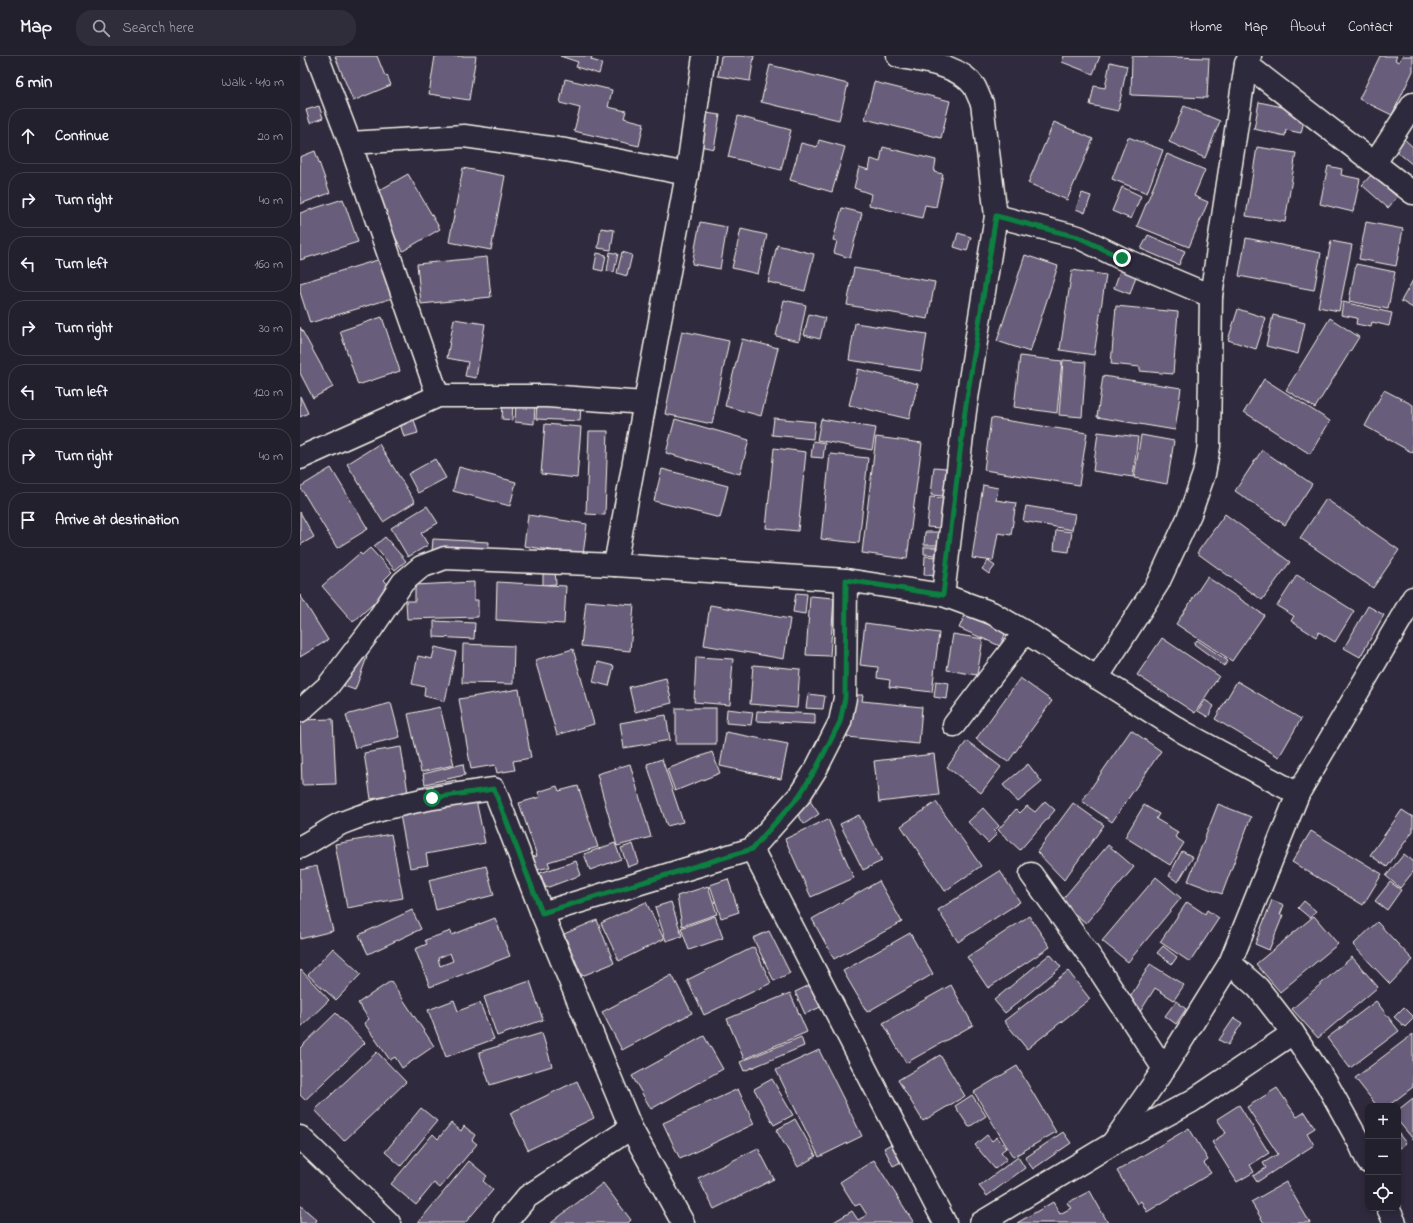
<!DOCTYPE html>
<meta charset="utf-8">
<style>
:root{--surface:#23202e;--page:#2f2d3a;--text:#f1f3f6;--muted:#a3a3aa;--line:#403e4a}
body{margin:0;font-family:"Indie Flower",sans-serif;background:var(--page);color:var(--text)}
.controls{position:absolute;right:12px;bottom:12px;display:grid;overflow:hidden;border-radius:8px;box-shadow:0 2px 6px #0003}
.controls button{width:36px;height:36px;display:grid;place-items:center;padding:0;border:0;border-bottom:1px solid var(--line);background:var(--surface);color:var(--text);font:20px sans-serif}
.stop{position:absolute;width:12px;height:12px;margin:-9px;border:3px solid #0b8043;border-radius:50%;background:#fff}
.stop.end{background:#0b8043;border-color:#fff;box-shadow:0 1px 4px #0008}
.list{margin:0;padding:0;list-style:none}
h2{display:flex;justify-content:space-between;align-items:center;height:52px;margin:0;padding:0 16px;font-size:17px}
h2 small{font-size:13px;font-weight:400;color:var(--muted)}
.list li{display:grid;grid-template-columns:26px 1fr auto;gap:12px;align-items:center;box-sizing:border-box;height:56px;margin:0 8px 8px;padding:0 8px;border:1px solid var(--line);border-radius:16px}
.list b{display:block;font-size:15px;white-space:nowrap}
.list em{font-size:13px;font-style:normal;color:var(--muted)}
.icon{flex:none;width:22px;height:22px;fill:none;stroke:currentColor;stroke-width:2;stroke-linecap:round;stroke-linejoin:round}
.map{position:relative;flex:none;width:1113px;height:1167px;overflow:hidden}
header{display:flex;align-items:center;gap:24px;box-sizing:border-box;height:56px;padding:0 20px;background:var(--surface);border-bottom:1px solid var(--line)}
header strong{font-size:19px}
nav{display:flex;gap:22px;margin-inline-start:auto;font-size:14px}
.search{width:280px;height:36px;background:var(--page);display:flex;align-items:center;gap:10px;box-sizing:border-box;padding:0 14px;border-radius:16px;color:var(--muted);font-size:15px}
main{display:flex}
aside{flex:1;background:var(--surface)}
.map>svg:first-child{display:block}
.building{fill:#685d7a;stroke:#f4f1e8;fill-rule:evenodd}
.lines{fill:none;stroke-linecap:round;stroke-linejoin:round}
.minor-casing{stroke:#f4f1e8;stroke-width:25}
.minor{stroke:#2f2a3d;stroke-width:22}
.route{stroke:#0b8043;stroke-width:5}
</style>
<header>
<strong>Map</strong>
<div class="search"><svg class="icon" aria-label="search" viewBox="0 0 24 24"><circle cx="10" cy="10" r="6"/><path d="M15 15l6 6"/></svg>Search here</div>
<nav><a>Home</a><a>Map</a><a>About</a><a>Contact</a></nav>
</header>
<main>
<aside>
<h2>6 min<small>Walk · 410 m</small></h2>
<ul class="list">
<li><svg class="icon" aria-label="ahead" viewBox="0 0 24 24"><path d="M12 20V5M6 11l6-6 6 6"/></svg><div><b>Continue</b></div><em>20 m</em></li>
<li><svg class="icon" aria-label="right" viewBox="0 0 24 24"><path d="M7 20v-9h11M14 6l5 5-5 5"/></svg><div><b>Turn right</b></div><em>40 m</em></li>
<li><svg class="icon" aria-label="left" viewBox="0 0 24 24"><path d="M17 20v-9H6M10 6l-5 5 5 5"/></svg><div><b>Turn left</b></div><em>160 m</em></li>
<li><svg class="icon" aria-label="right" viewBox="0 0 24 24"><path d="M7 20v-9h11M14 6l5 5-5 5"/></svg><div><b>Turn right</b></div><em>30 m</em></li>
<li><svg class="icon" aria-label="left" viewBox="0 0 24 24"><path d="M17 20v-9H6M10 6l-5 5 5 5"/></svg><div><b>Turn left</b></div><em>120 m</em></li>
<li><svg class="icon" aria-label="right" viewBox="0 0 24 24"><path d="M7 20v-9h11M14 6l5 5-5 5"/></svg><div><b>Turn right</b></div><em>40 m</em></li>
<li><svg class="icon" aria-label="arrive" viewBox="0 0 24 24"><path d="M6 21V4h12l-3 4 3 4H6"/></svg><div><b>Arrive at destination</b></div></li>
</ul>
</aside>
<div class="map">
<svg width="1113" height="1167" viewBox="0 0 1113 1167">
<rect width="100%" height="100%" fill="#2f2a3d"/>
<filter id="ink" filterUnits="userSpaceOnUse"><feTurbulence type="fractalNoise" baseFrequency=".025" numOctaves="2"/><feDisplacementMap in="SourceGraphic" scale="8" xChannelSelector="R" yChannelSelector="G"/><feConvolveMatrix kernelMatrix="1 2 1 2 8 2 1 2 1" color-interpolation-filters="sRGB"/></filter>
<g filter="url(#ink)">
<!-- building -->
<g class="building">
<polygon points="35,0 77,0 85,20 87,19 91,29 53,45"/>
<polygon points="135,0 176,0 169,44 129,38"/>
<polygon points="260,0 292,0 291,4 302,7 299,18 276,11 278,6"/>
<polygon points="421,0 454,0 450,25 418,20"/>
<polygon points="764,0 800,0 793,18 762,6"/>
<polygon points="832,0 909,2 907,42 831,39"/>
<polygon points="1080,0 1097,0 1095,4 1099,6 1102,0 1113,0 1113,15 1092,59 1059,43"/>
<polygon points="810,6 827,10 818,55 790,49 794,30 805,32"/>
<polygon points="470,9 548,28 539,64 461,46"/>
<polygon points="265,23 312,34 308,51 326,55 324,62 344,67 339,90 274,75 280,52 260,47"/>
<polygon points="574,26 650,45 641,82 565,63"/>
<polygon points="959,46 1006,56 1001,77 986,74 985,80 954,73"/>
<polygon points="19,50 23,62 10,67 6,54"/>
<polygon points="884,50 920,65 905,102 869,86"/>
<polygon points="406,57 420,59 414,93 400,90"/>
<polygon points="438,60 491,74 481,114 428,101"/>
<polygon points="754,66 793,83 767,144 728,127"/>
<polygon points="828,81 863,94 847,137 812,123"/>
<polygon points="1104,83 1113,91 1113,109 1095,94"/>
<polygon points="519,84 545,91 532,136 490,124 501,87 517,91"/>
<polygon points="583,91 636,104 634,116 643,118 636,151 625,149 622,162 569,149 571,138 554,132 559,111 569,114 571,103 580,106"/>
<polygon points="957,91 996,97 985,166 946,160"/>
<polygon points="15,95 30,137 0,148 0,101"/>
<polygon points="867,98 905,114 894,140 908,146 889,191 837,170"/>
<polygon points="1028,110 1042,113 1041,119 1060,123 1053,156 1020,148"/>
<polygon points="163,112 205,120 191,194 149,186"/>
<polygon points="108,118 140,173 103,195 71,139"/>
<polygon points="1072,118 1097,141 1088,152 1062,129"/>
<polygon points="822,131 841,140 831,163 812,155"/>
<polygon points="782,137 791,140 785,157 776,153"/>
<polygon points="43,143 58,186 0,204 0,157"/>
<polygon points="542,152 562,157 550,202 534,197 537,185 533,184"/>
<polygon points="400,166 427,171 420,213 392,208"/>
<polygon points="1066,166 1103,173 1096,210 1059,203"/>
<polygon points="301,172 314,174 311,194 298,192"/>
<polygon points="441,173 467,179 458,218 432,212"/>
<polygon points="658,177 671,181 667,195 654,191"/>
<polygon points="848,179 885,195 879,209 841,193"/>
<polygon points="946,182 1021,197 1014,234 939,220"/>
<polygon points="1031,185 1052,189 1039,255 1018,251"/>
<polygon points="477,189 514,198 505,235 468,226"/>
<polygon points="310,196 318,198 314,216 307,215"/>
<polygon points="322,196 332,199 327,220 317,217"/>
<polygon points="297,197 306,199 303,215 294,213"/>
<polygon points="725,199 758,210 730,296 697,285"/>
<polygon points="187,201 191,241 121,248 117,208"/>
<polygon points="81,203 93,242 10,267 0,236 0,227"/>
<polygon points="1056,208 1095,216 1088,253 1049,245"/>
<polygon points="554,212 635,226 628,263 547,249"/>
<polygon points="821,212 837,217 830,238 814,232"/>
<polygon points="772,214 806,219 794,299 760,294"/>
<polygon points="1113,224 1113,252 1101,245"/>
<polygon points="484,244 506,249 499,285 476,280"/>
<polygon points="1043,246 1092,257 1089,270 1072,266 1071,271 1056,268 1057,262 1041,259"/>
<polygon points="816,250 878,256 873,318 840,315 840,311 811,308"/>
<polygon points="938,253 966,262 956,293 928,284"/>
<polygon points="509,258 525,262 520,283 504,279"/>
<polygon points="973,259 1005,267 998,298 966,290"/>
<polygon points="82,261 100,315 58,329 40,275"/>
<polygon points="1030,262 1059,281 1015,352 986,334"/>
<polygon points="154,263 185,268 176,322 165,320 168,306 147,302"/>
<polygon points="555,267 627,278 621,315 549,304"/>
<polygon points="0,271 33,331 13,342 0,317"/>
<polygon points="382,275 429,285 412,368 365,358"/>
<polygon points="442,283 478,292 461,360 425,350"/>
<polygon points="720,300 762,305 757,357 714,351"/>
<polygon points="763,304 786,306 782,361 759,359"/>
<polygon points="558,313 618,328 609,363 549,349"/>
<polygon points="803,320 881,332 875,374 797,361"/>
<polygon points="964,323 1030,365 1010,398 944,356"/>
<polygon points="1084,334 1113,349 1113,397 1065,370"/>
<polygon points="0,340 8,357 0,361"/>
<polygon points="216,346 235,347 234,368 215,366"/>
<polygon points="237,347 281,349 280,365 236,363"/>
<polygon points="203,348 213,348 212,364 202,363"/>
<polygon points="112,357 118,377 104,381 98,361"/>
<polygon points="474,362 515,366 513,383 472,379"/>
<polygon points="691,362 787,377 779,429 684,414"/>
<polygon points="375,363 449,384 440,418 366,397"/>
<polygon points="521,363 576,372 572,394 517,384"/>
<polygon points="245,368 281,371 277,422 241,418"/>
<polygon points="289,375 308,375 305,459 286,458"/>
<polygon points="798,376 838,381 833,421 793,415"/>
<polygon points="841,379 874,385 867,428 834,422"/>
<polygon points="576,381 622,387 607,503 562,497"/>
<polygon points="513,385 525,387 523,402 511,401"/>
<polygon points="79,388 115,446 83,466 47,408"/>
<polygon points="474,392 506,396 498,475 466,472"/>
<polygon points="962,394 1012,428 985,469 935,435"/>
<polygon points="530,398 568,402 559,487 521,483"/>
<polygon points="135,403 146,422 118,437 108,418"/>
<polygon points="159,411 216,426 210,450 153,435"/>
<polygon points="634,411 646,412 644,440 631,439"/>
<polygon points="31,412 68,473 37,492 0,431"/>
<polygon points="362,413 428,430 420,462 354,445"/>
<polygon points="683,429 698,432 696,444 716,447 711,479 698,477 693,505 672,502"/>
<polygon points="630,441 643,442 640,472 627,471"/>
<polygon points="1026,443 1099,494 1073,532 1000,482"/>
<polygon points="127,450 138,467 121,477 128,489 108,501 91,472"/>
<polygon points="726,450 775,458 772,474 723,465"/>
<polygon points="0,456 14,481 0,489"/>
<polygon points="925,458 990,506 962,544 897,497"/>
<polygon points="228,459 287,468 283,499 224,490"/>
<polygon points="756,474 772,476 769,496 754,494"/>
<polygon points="625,476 641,476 640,489 624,489"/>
<polygon points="85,481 106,505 95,514 74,490"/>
<polygon points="133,483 189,486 188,498 132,495"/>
<polygon points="624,491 636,491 636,499 624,498"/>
<polygon points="70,492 92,516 84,524 91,532 53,566 22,530 60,497 62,499"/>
<polygon points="625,500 643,501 642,520 624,519"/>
<polygon points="688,505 695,510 689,518 682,513"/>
<polygon points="255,514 256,528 243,529 243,515"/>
<polygon points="997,519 1054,555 1035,586 1019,576 1016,581 991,565 994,560 977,550"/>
<polygon points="907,521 964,559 932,605 876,568"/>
<polygon points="174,526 174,544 178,544 178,561 107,563 106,545 115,545 115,529"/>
<polygon points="197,526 266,530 264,568 196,564"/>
<polygon points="496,537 507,538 505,558 493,556"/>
<polygon points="0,539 28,584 0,601"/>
<polygon points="510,540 534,542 530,600 506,599"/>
<polygon points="286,545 334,549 330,595 281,590"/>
<polygon points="410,549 490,563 484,603 404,589"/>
<polygon points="1068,550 1084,559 1060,601 1044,592"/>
<polygon points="665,559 706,576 700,590 659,572"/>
<polygon points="134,565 175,567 174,583 134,581"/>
<polygon points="565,567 639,577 632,636 589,631 590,624 577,622 578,611 560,609"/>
<polygon points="653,578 683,583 677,619 647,614"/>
<polygon points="862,582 919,620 895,657 837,619"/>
<polygon points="897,584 928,605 924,610 894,588"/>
<polygon points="163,588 214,590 213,628 162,627"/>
<polygon points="135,591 156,596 145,645 124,640 125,631 112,628 118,600 132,603"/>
<polygon points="273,593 294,668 257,679 235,604"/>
<polygon points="55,597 67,601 55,634 44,630"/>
<polygon points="396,601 433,603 430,649 394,646"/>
<polygon points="298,606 314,610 309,630 293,626"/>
<polygon points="453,609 500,613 497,652 450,648"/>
<polygon points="366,622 372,647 335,656 329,631"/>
<polygon points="720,622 752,645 708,706 676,683"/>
<polygon points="636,625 649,627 647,643 634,641"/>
<polygon points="937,625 1001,663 979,701 915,663"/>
<polygon points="219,633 231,702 213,705 215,714 197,717 195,709 171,713 159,643"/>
<polygon points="508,638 525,640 523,653 506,652"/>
<polygon points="551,639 563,639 562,645 622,651 619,688 547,681"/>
<polygon points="905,644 914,650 908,661 898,655"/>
<polygon points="91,647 100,681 55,692 46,659"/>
<polygon points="140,651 154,709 121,716 108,658"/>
<rect x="376" y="652" width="40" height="36"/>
<polygon points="427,653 453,656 451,669 426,667"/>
<polygon points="457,655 515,658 515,668 456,665"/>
<polygon points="366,659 370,684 324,692 320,667"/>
<polygon points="33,663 36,728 2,729 0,664"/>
<polygon points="831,674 861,695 812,766 782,745"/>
<polygon points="426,676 488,688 481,723 420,710"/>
<polygon points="667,685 701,711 681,737 647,711"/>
<polygon points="101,691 108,737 71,743 64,697"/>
<polygon points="412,696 420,717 375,735 367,713"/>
<polygon points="634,698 639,739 579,746 574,705"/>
<polygon points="362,703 383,766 367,770 347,708"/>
<polygon points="163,708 165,719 125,728 123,718"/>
<polygon points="330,708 351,781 317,790 297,718"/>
<polygon points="728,708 742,726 718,746 703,729"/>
<polygon points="156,724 158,734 119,740 118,731"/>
<polygon points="257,730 259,735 278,730 298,791 248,806 250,811 237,814 233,801 237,800 219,747 240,741 238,736"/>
<polygon points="176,744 185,787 126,798 128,809 110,812 100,759"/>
<polygon points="510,745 519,758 504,768 495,754"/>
<polygon points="745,745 755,754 720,794 698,774 716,753 720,757 727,750 735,756"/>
<polygon points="636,746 681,810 645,835 601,770"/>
<polygon points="773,747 804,769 764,824 737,796"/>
<polygon points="918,748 951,761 922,838 888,825"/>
<polygon points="844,749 859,758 856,763 878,776 875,781 884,787 870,809 825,781"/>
<polygon points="683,752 699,770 694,775 697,778 688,787 668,766"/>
<polygon points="1102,754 1113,761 1113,775 1087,811 1070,799"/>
<polygon points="559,759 582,805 563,814 540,768"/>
<polygon points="528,763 554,822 511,841 485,783"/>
<polygon points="1011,775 1082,818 1063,849 992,806"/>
<polygon points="91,778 103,842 47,852 35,788"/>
<polygon points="315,787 321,803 290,814 284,798"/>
<polygon points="333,788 339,807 328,811 321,792"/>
<polygon points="808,789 834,811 786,867 760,846"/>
<polygon points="882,795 893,801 878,826 869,820"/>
<polygon points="1104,798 1113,805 1113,816 1100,832 1086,820"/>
<polygon points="276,805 281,819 246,832 240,817"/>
<polygon points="17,810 33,875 0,883 0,814"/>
<polygon points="186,810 194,839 136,854 129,824"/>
<polygon points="700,815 720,846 658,886 638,854"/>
<polygon points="856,821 881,842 828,906 802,885"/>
<polygon points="428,823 439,856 421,862 410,829"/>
<polygon points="579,825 602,866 534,903 512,863"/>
<polygon points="1090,826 1101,834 1087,854 1075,845"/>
<polygon points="408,830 417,858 382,870 377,840"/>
<polygon points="972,844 984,849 980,859 983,859 969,894 955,888"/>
<polygon points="1004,845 1016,855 1010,862 998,852"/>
<polygon points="346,846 364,883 319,905 301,867"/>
<polygon points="371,846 382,880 366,885 355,851"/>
<polygon points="887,846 905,858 907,854 919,862 890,906 860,886"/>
<polygon points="112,854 121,873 68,898 59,879"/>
<polygon points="415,860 423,882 389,894 381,872"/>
<polygon points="729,860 750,891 688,932 667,901"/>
<polygon points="1014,860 1038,888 980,936 956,908"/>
<path d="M195,862L210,900L130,931L115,893L127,888L125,884L151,875L152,879ZM150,897L153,905L140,910L138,902Z"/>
<polygon points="297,864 314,907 282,920 264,878"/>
<polygon points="1077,866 1113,904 1090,928 1053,889"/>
<polygon points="469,875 490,917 474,925 453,882"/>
<polygon points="610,877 633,918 567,956 543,915"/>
<polygon points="863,890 877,901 872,908 857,897"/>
<polygon points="454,891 471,927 404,959 387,924"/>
<polygon points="33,892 61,918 36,944 8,919"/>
<polygon points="750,898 761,911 705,957 694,944"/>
<polygon points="1052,901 1078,931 1018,982 992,953"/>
<polygon points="850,908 884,929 874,944 855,932 840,956 826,948"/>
<polygon points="1,914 29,944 0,972 0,915"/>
<polygon points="768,915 790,943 727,993 704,965"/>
<polygon points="372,919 392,957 322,994 302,956"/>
<polygon points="91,925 134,990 102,1012 95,1001 90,1004 64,967 69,963 58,947"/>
<polygon points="230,925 243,964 197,980 184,941"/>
<polygon points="514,927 525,949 505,958 495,936"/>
<polygon points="651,929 673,969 606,1007 583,967"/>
<polygon points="490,937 507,976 444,1003 427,963"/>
<polygon points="154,944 158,955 180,947 194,983 146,1001 128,954"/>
<polygon points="876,945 886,953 876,968 865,960"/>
<polygon points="1076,945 1099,975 1050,1012 1027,982"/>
<polygon points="1104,951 1113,960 1113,963 1105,971 1094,961"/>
<polygon points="36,957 65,987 5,1044 0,1039 0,992"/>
<polygon points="934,962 942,967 928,989 919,984"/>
<polygon points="242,977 252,1010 190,1029 179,996"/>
<polygon points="1113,978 1113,1031 1088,1050 1077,1050 1055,1022"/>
<polygon points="404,980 423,1013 351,1053 332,1020"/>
<polygon points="501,981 504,990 444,1015 440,1006"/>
<polygon points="519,994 562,1080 519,1101 476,1014"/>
<polygon points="77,996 106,1026 44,1085 15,1054"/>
<polygon points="640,999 665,1040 623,1065 598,1024"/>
<polygon points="717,1010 756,1076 713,1101 674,1036"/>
<polygon points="472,1023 493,1059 474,1069 454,1033"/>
<polygon points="277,1025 294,1062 228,1094 210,1057"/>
<polygon points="977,1032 997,1061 1005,1056 1015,1072 1007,1077 1014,1089 957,1126 953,1120 966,1112 963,1107 978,1098 947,1051"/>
<polygon points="438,1033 454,1068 380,1103 363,1067"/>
<polygon points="672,1039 686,1060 669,1071 655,1050"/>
<polygon points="1113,1042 1113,1083 1098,1065 1098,1054"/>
<polygon points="939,1049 969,1097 950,1109 954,1116 937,1126 912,1086 926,1077 917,1063"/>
<polygon points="121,1052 137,1065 101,1110 85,1096"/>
<polygon points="495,1063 516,1100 498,1111 476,1074"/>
<polygon points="151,1067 161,1075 164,1070 175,1079 172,1084 177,1088 140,1132 134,1127 116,1149 91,1128 133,1078 138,1083"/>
<polygon points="889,1072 908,1104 904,1107 911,1117 847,1156 841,1145 837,1148 817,1115"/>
<polygon points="763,1076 771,1087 733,1113 725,1102"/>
<polygon points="1098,1077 1106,1087 1098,1093"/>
<polygon points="687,1079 692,1085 697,1081 706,1092 701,1096 707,1103 695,1113 675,1089"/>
<polygon points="593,1087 603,1105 593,1110 584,1092"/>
<polygon points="458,1092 474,1123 414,1153 398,1122"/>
<polygon points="718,1101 725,1112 687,1140 679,1130"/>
<polygon points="574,1104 614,1167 532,1167 552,1155 558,1164 567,1159 560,1148 555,1150 540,1126"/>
<polygon points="169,1105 187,1120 183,1125 193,1134 165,1167 118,1167"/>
<polygon points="986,1126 1010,1167 964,1167 951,1146"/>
<polygon points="303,1127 331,1164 328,1167 251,1167"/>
<polygon points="790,1135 808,1167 717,1167 753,1146 760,1158 771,1152 767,1147"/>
<polygon points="0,1149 17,1164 15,1167 0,1167"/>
</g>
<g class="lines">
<!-- minor casing -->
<g class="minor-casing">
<g id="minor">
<polyline points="17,0 50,87 138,340"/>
<path d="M598,0C623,6 658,8 674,30C677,35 679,42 682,47L696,160L665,355L643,539"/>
<polyline points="946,8 1113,137"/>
<polyline points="50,87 164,80 265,94 387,118"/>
<polyline points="1075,107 1113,48"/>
<polyline points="696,160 778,181 821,202 911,240"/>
<polyline points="0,402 138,340 247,340 345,347"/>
<polyline points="315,509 387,118 404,0"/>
<polyline points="797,622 858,527 890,458 904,418 909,390 911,240 946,8 950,0"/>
<polyline points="0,655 28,630 70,575 103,526 121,511 145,502 315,509 546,524 643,539 692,557 725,576 883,676 998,738"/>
<polyline points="654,669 725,576"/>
<path d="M0,791C15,784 27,774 42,767C91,747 143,740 194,733L242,857L331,1072L383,1167"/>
<polyline points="452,793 645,1167"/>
<polyline points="731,818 794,906 864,1013"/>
<polyline points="242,857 452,793 499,740 516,713 540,666 545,642 546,524"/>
<polyline points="930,907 958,932 993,977 1027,1028 1060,1088 1068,1106"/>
<polyline points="0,1081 89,1167"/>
<polyline points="812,1088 864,1013 930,907 998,738 1113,542"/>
<polyline points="1088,1152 1095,1167"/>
<polyline points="205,1167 227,1141 331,1072"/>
<polyline points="681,1167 812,1088 892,1045 993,977"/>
</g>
</g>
<!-- minor -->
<use href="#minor" class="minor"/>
</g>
</g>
<g class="lines" filter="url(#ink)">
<!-- route -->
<polyline class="route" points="132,742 194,733 242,857 452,793 499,740 516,713 540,666 545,642 546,524 643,539 665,355 696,160 778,181 822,202"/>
</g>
</svg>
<div class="controls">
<button>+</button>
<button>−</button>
<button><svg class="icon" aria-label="locate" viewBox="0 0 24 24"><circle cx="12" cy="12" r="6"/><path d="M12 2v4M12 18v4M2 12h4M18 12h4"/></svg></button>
</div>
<div class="stop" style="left:132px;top:742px"></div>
<div class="stop end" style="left:822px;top:202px"></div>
</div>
</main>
